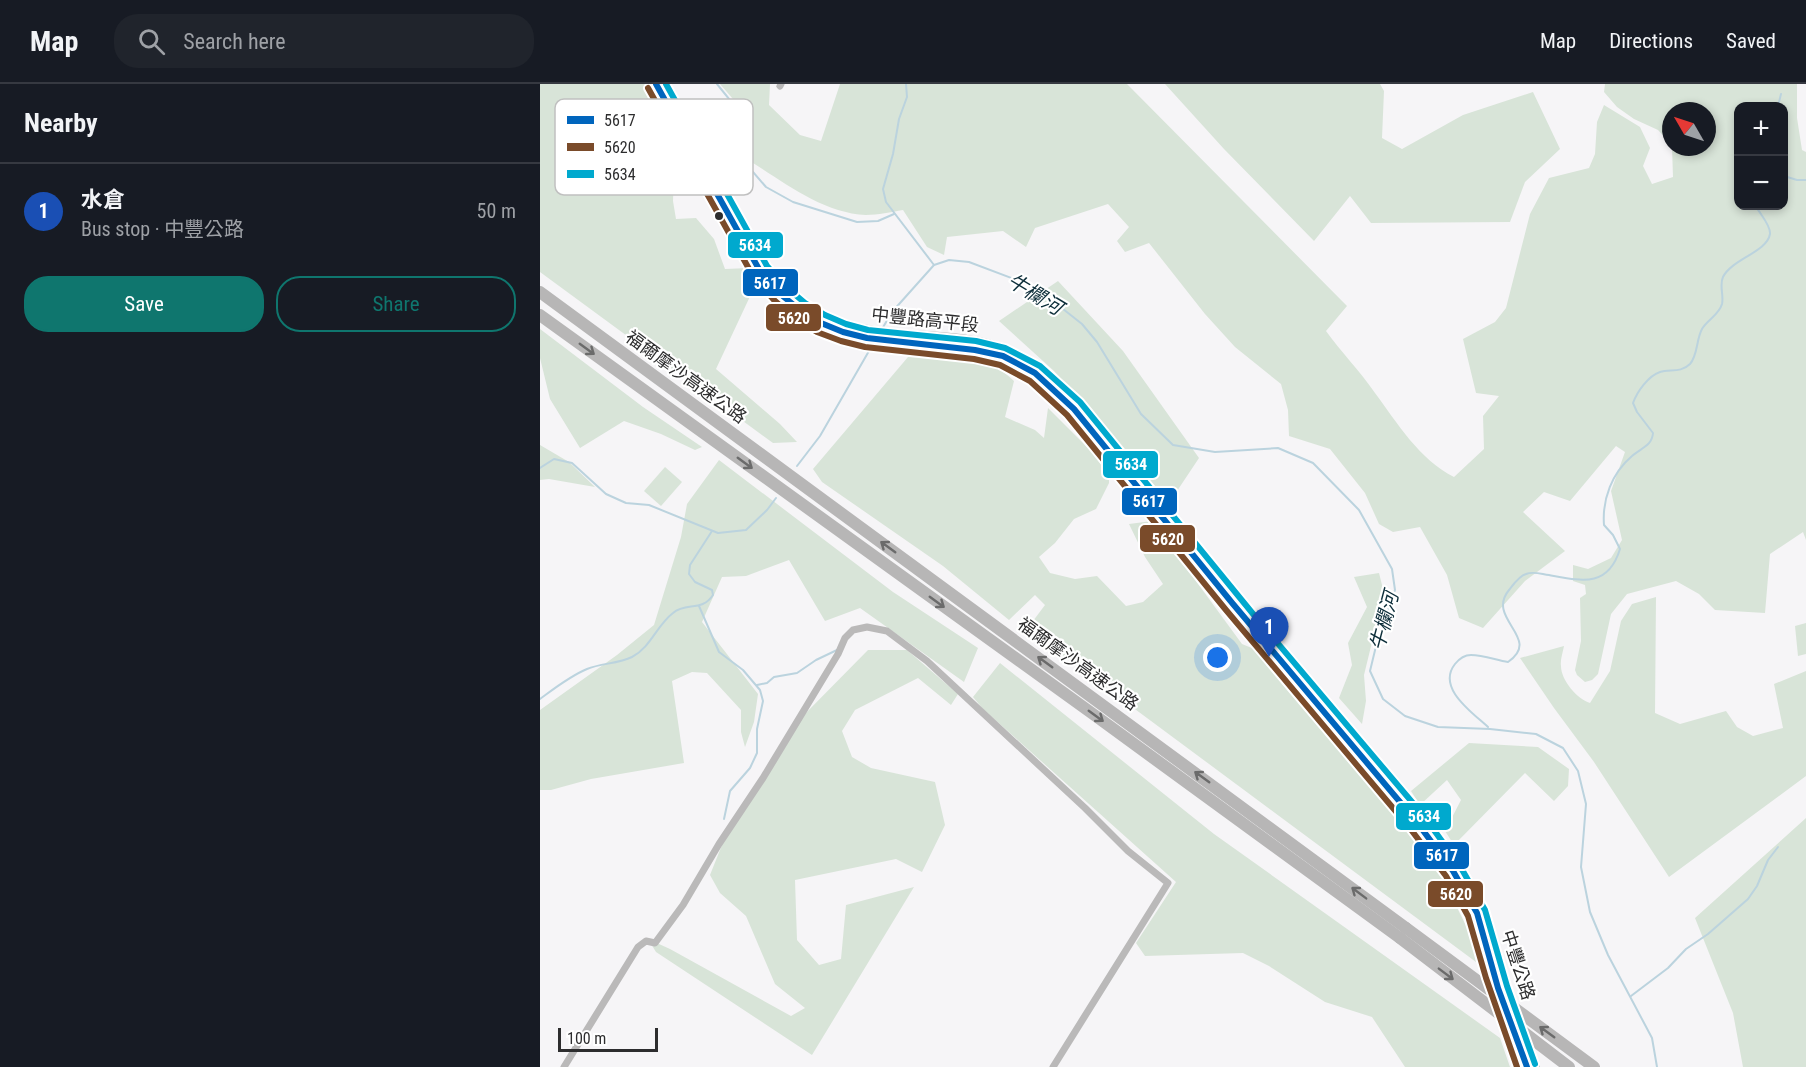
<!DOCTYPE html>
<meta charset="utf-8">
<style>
:root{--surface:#171b24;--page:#20242c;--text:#f1f3f6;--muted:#9ea1a6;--line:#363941;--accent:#0f766e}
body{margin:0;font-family:"Roboto Condensed","Noto Sans TC",sans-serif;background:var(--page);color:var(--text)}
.controls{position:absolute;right:18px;top:18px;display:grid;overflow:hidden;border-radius:12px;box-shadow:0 3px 9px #0003}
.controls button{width:54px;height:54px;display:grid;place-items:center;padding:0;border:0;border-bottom:2px solid var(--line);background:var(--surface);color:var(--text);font:30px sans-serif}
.compass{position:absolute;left:1122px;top:18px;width:54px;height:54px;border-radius:50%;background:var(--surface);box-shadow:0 3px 9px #0003;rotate:309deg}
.scale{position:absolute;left:18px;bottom:15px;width:100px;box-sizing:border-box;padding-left:6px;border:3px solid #2d2d2e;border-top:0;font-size:16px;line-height:21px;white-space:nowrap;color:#2d2d2e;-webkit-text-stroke:4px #fff;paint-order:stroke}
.you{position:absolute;left:678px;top:574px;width:21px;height:21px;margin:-15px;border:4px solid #fff;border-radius:50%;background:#1a73e8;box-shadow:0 0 0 9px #1a73e833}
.badge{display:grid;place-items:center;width:39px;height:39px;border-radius:50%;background:var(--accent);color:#fff;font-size:20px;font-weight:700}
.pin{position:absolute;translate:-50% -50px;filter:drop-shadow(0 2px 3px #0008)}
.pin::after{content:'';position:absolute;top:32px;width:21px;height:18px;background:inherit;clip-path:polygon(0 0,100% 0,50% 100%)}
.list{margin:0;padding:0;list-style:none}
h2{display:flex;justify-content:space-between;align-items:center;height:78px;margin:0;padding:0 24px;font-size:26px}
h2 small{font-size:20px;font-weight:400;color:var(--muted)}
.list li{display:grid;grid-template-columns:39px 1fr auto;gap:18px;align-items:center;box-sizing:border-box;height:96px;padding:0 24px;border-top:2px solid var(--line)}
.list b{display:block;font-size:22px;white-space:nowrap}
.list p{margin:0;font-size:20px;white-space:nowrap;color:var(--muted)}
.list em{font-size:20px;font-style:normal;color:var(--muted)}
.actions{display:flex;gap:12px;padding:18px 24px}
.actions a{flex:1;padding:14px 0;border:2px solid var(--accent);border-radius:24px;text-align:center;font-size:21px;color:var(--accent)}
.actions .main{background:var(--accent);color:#fff}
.icon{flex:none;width:33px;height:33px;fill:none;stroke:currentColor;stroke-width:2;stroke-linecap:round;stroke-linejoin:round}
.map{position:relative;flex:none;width:1266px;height:983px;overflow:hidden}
header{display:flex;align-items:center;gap:36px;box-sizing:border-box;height:84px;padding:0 30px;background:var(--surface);border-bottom:2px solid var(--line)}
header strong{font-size:28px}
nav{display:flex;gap:33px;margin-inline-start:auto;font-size:21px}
.search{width:420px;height:54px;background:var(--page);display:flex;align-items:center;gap:15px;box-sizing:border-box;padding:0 21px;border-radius:24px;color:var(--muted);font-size:22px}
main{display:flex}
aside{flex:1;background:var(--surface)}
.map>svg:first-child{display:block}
.green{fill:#d8e4d8;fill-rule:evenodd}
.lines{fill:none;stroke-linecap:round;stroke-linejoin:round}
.stream{stroke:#bbd3de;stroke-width:2}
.minor{stroke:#bab9b9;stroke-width:7}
.primary{stroke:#b2b1b1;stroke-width:10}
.motorway{stroke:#b7b6b6;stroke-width:12}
.motorway-bridge{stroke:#b7b6b6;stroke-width:12}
.bus-1-casing{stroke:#fff;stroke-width:10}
.bus-2-casing{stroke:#fff;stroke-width:10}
.bus-3-casing{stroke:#fff;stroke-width:10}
.bus-1{stroke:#0065bd;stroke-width:6}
.bus-2{stroke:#7a4b2a;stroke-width:6}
.bus-3{stroke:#00a9ce;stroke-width:6}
.oneway{stroke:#6b6b6b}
.bus-dot{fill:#2d2d2e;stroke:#fff;stroke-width:2}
.labels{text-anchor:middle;stroke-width:4.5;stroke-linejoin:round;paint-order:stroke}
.street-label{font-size:18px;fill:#2d2d2e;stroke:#fff}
.water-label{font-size:20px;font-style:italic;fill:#0c2d39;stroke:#fff}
.key{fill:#fff;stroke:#c0c0c0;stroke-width:1.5}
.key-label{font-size:16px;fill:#2d2d2e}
.line-badge{stroke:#fff;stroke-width:2}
.badge-label{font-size:16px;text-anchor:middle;font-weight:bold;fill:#fff}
</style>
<header>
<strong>Map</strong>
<div class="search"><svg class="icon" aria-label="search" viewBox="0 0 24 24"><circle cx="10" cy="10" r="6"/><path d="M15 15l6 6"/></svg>Search here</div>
<nav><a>Map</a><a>Directions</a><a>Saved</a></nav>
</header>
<main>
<aside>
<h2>Nearby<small></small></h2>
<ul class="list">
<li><span class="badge" style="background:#1a4fb4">1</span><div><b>水倉</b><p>Bus stop · 中豐公路</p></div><em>50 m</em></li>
</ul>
<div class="actions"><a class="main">Save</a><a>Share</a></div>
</aside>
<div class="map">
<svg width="1266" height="983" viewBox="0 0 1266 983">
<rect width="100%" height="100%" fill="#f6f5f7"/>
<!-- green -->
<g class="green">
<polygon points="0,0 106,0 162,104 160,106 139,79 136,63 129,49 122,47 134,87 133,117 136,135 156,134 174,155 185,185 209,184 213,206 176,285 240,340 257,358 233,359 0,188"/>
<path d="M180,0H230L229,21L260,51L281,57L300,0H587L807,222L786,247C801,268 820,287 835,309C858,340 879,375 914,393L944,365L943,332L959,312L936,309L923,255L955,238L966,224L990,130L1009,94L1049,84L1055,70L1057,38L1064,21L1100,43L1110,64L1103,82L1112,100L1133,93L1132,63H1167V27H1131V60L1118,46L1094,35L1077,23L1064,8L1065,0H1257V34L1262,66L1266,68V456L1263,448L1230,470L1225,529L1175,526L1159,510L1136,497L1087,510L1071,530L1058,590L1052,596L1045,598L1037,591L1035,586L1041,557L1040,514L1046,510L1045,501L1033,497V481L1048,485L1071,474L1082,456L1071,407L1085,368L1076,362L1030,417L1004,408L983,428L1025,467L985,497L943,544L919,534L907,491L880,443L853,448L839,440L825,409L790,365L749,352L748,326L741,300L695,263L665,230L609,159L585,168L577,157L589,143L568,120L495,144L486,163L463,147L407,153L404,171L387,163L363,126C351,128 338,131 326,131C283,129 245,99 210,77L212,37ZM1198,22H1244V122H1198Z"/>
<polygon points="625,0 840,0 844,7 842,54 862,65 923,31 993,8 1020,65 985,98 970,138 831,139 810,112 774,157 684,65"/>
<polygon points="518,197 583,267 659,374 629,419 564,342 514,287 459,237"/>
<polygon points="0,245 103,323 162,363 155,366 121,350 84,337 40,364 10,315 0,274"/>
<path d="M368,273C404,274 447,269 474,297L465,333L495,346L504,354L508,324L569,385V399L556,425L534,435L515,459L499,473L510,489L535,495L557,492L586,522L603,518L623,500L605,473L589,440L612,437L702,560L719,567L813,677L902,793L933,856L936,878L487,545L505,521L495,511L469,536L403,482L282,398L273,385Z"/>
<polygon points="0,361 29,378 55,403 9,395 0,396"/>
<polygon points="179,376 353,508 438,564 424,598 320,524 285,537 249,476 206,492 182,493 162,538 218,610 214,638 205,663 201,648 201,626 167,589 152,588 132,597 144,679 51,695 11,706 0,706 0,626 77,571 114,541 141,453 147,420"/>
<polygon points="125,383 142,398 121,422 104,407"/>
<polygon points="839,489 844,509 824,591 826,617 822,640 799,614 812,581 808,559 827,523 814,493"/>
<path d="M1116,513L1115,629L1140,640L1186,627L1197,643L1213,652L1243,644L1234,600L1266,587V692L1129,793L1054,678L1014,624L980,574L1024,562C1023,568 1020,576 1021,582C1021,596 1037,615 1050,619L1070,587L1081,537L1092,520Z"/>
<polygon points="1266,539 1266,570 1258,572 1255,542"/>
<polygon points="328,566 367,566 418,610 411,621 378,594 315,626 302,647 312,673 331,684 395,698 405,741 382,788 356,775 255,796 257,856 279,881 301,875 306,821 374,803 272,971 116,868 108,855 130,865 251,932 265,924 235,900 206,832 180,809 170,791 186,751 258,637"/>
<polygon points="460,579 674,750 960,954 970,983 865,983 832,933 785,918 729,882 703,869 605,872 596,859 636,798 443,625 433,613"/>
<polygon points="929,659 998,663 1029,685 1028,702 1014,717 985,689 914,761 905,747 921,716 907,696 880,721 871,707"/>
<polygon points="1266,734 1266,983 1203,983 1193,929 1155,834"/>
</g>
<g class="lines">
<!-- stream -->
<g class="stream">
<polyline points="177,0 202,31 203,61 207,81 226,103 253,118 317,138 338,137 354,130"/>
<polyline points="366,0 367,13 359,35 353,70 343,105 346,118 394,181"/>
<polyline points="1238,22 1241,10"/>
<polyline points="1244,92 1257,96 1266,96"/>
<polyline points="342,245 352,228 394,181 409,176 429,178 482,198 518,221 542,240 557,258 601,330 633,361 675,368 738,364 773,379 819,426 852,485 855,506 837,558 830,587 843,615 865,632 898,643 950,645 996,650 1023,664 1038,687 1046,720 1041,783 1050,828 1068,871 1112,954 1117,983"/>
<polyline points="257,382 280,352 333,260"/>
<polyline points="0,384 14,375 32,379 66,410 86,419 109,421 178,449 206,446 227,426 236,414"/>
<polyline points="159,522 179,568 203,586 220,606 223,617 217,645 217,669 210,684 190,707 184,735"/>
<polyline points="217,601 227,599 234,593 257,589 276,576 297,566"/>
<path d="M0,615C15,604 30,592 47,585C61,579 78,580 92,573C111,563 117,541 133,529C146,518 162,528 173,511L172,506L155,498L149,490L150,481L172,447"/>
<path d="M948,643C933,629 896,604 915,580C919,575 925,571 931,571C943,571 956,576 968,578C1003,554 945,535 969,506C973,501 979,492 986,490C993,487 1001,490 1009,491C1042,497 1068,504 1080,465L1073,451L1064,441C1062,415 1072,389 1092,372C1101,364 1112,362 1113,349L1097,328L1093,319C1097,308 1108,292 1120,288C1130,285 1141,289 1150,280C1158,271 1156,256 1162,245C1167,236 1179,231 1182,220C1184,211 1179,201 1183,193C1192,175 1227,168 1230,150C1231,141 1219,129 1216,122"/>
<polyline points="1091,912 1128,884 1146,865 1168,850 1208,815 1217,802 1228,776 1238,763"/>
</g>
<!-- minor -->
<g class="minor">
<polyline points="240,2 241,0"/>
<polyline points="24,983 98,863 106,857 115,859 143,821 179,760 223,694 298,570 305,554 313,546 327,543 347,547 387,577 545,724 588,767 628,799 513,983"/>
</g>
<!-- primary -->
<g class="primary">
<path d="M116,0L220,187C271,254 328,258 407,263C432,265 458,267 480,280C521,303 550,343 579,379C617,426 655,473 693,520C740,577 789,634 836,690C871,731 909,774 934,822C942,839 945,860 950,878C961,913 973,949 987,983"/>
<polyline points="125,0 135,21"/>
<polyline points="153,53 196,132"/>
<path d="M228,186C235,196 245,205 254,213C322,269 395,238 469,267"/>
<polyline points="698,515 785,618"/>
<polyline points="911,772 935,807 945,831 960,886 995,983"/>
</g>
<!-- motorway -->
<g class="motorway">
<polyline points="0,208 866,844"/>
<polyline points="0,231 553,630 860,854"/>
</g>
<!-- motorway-bridge -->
<g class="motorway-bridge">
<polyline points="866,844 1054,983"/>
<polyline points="860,854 1029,983"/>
</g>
<!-- bus-1 casing -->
<g class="bus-1-casing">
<polyline id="bus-1" points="116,0 220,187 239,209 260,226 281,239 303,248 327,254 435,266 463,272 495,289 534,325 693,520 876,737 913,787 937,829 958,904 987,983"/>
</g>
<!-- bus-2 casing -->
<g class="bus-2-casing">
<polyline id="bus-2" points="108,4 213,192 234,216 254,234 277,248 301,257 325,263 434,275 460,281 490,297 527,331 686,526 869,743 906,792 928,832 946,894 977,983"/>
</g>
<!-- bus-3 casing -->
<g class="bus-3-casing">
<polyline id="bus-3" points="126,0 227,182 246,203 265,219 285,231 306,240 328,246 436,257 465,264 500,282 540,318 718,536 883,731 920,782 945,826 967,902 995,980"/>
</g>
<!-- bus-1 -->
<use href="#bus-1" class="bus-1"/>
<!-- bus-2 -->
<use href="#bus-2" class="bus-2"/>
<!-- bus-3 -->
<use href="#bus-3" class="bus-3"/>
</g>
<!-- one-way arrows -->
<defs><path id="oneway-shaft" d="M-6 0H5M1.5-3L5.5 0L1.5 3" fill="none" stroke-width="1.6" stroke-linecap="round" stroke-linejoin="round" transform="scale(1.5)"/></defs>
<g class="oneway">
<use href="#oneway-shaft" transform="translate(47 265) rotate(36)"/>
<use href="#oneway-shaft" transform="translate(205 379) rotate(36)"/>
<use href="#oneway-shaft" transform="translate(348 463) rotate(-144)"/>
<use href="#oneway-shaft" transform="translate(397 518) rotate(36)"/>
<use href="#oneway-shaft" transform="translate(505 578) rotate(-144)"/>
<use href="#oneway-shaft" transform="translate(556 632) rotate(36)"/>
<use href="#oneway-shaft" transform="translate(662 693) rotate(-144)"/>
<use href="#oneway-shaft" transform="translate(819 809) rotate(-143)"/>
<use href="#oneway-shaft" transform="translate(906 890) rotate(37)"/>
<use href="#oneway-shaft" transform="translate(1007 948) rotate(-144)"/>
</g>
<!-- markers -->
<circle class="bus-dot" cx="179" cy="132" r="5"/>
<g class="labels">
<!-- street labels -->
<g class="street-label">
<text transform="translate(385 236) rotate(6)" y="6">中豐路高平段</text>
<text transform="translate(146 293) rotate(36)" y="6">福爾摩沙高速公路</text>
<text transform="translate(538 580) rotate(36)" y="6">福爾摩沙高速公路</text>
<text transform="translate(978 881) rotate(72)" y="6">中豐公路</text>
</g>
<!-- water labels -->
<g class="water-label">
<text transform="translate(495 210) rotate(31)" y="7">牛欄河</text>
<text transform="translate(844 537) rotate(-75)" y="7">牛欄河</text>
</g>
</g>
<!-- legend -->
<rect x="15" y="15" width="198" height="96" rx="9" class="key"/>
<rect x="27" y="32" width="27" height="8" fill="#0065bd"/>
<rect x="27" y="59" width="27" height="8" fill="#7a4b2a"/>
<rect x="27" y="86" width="27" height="8" fill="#00a9ce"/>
<g class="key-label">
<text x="64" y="42">5617</text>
<text x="64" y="69">5620</text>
<text x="64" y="96">5634</text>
</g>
<g class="line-badge">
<rect x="187" y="147" width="57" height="28" rx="6" fill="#00a9ce"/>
<rect x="202" y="184" width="57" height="29" rx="6" fill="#0065bd"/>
<rect x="225" y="219" width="57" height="29" rx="6" fill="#7a4b2a"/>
<rect x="562" y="366" width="57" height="29" rx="6" fill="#00a9ce"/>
<rect x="581" y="403" width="57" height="29" rx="6" fill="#0065bd"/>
<rect x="599" y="440" width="57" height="29" rx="6" fill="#7a4b2a"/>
<rect x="855" y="718" width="57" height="29" rx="6" fill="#00a9ce"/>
<rect x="873" y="757" width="57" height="29" rx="6" fill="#0065bd"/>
<rect x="887" y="796" width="57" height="28" rx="6" fill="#7a4b2a"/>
</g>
<g class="badge-label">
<text x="215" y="167">5634</text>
<text x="230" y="205">5617</text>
<text x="254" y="240">5620</text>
<text x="591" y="386">5634</text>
<text x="609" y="423">5617</text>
<text x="628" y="461">5620</text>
<text x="884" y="738">5634</text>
<text x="902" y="777">5617</text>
<text x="916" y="816">5620</text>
</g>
</svg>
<div class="controls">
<button>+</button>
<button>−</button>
</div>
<svg class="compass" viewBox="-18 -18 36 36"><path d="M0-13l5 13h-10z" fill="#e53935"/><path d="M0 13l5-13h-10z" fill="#9ea1a6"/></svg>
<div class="scale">100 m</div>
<div class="you"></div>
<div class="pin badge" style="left:729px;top:573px;background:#1a4fb4">1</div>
</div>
</main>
